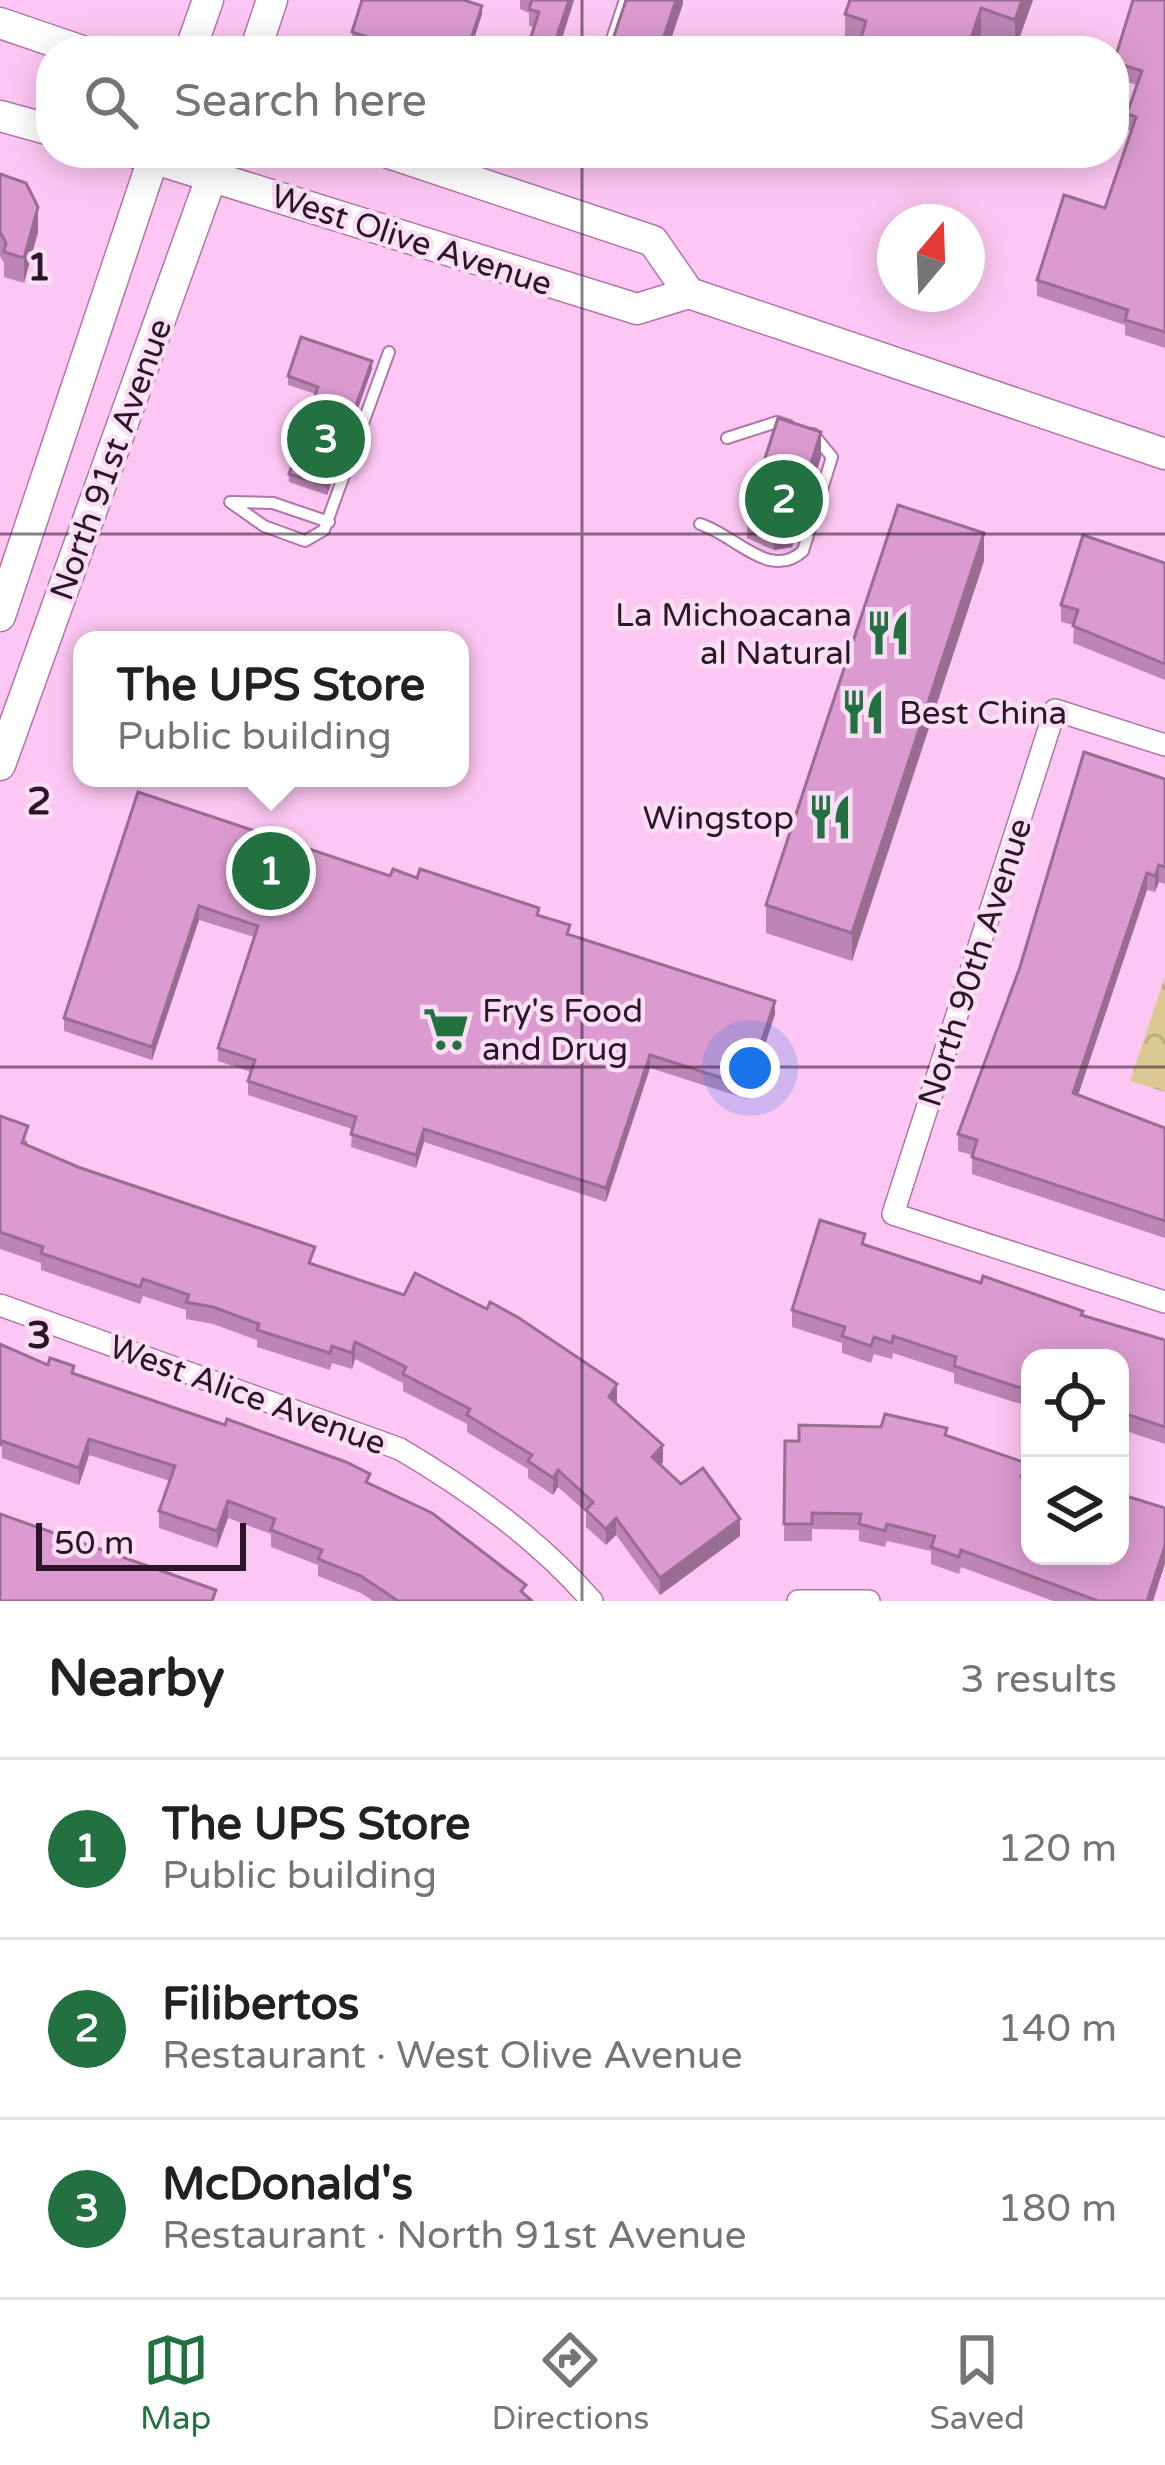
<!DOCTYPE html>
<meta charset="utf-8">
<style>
:root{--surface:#fff;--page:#f6f6f6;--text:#202124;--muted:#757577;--line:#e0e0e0;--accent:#237141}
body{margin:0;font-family:"Varela Round",sans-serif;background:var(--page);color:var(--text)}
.controls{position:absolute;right:36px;bottom:36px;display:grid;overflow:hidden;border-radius:24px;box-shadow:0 6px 30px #0003}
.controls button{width:108px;height:108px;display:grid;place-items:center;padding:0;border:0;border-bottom:3px solid var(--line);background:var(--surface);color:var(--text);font:60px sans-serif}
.compass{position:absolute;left:877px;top:204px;width:108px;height:108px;border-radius:50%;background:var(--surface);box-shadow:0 6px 30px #0003;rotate:19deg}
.scale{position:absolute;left:36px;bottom:30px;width:210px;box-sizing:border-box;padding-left:12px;border:6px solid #2c1429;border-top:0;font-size:33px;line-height:42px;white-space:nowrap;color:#2c1429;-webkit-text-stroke:9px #fadff4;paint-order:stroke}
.you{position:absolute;left:750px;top:1068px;width:42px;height:42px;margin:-30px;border:9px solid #fff;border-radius:50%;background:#1a73e8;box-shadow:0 0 0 18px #1a73e833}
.badge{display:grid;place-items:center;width:78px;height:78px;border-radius:50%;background:var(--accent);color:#fff;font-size:39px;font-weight:700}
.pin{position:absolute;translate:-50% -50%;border:6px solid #fff;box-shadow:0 3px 12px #0006}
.popup{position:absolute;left:73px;top:631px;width:396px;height:156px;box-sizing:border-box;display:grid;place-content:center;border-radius:24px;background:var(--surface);filter:drop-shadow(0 3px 9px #0005);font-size:39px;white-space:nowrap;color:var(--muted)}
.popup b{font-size:45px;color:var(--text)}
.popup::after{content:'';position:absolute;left:50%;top:100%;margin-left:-24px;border:24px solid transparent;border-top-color:var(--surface)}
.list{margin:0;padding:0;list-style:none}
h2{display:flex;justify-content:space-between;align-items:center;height:156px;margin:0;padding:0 48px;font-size:51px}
h2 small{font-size:39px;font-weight:400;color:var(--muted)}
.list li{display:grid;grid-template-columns:78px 1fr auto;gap:36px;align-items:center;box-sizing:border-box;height:180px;padding:0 48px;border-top:3px solid var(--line)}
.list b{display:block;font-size:45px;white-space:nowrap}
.list p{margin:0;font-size:39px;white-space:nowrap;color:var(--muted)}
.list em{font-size:39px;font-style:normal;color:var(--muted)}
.icon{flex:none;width:66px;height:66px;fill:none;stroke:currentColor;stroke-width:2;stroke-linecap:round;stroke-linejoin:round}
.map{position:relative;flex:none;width:1165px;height:1601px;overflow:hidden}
.search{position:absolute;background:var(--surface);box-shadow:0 6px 30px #0003;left:36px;right:36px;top:36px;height:132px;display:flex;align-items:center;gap:30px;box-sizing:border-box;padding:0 42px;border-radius:48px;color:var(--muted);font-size:45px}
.sheet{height:696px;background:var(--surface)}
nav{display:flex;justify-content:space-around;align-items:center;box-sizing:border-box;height:168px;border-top:3px solid var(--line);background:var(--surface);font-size:33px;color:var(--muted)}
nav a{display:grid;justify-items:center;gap:6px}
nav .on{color:var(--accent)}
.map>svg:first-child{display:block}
.park{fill:url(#park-crowns)}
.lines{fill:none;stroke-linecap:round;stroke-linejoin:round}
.service-casing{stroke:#b275a9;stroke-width:14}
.minor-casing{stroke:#b275a9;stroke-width:24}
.secondary-casing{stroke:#b275a9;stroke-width:33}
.service{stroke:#fff;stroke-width:10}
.minor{stroke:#fff;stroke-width:21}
.secondary{stroke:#fff;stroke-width:30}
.wall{fill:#bc85b3}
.shaded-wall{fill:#996c92}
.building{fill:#db9bd0;stroke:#996c92;stroke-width:3}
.grid{fill:none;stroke:#2c1429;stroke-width:3;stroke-opacity:0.55}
.labels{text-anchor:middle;stroke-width:9;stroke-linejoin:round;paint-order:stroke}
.street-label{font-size:33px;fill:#2c1429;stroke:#fadff4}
.poi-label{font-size:33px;fill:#2c1429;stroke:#fadff4;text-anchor:end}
.grid-label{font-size:39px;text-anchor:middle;font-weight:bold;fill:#2c1429;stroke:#fadff4;stroke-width:9;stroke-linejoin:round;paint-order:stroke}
</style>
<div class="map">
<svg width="1165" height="1601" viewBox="0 0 1165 1601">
<defs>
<pattern id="park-crowns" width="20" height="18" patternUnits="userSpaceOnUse" patternTransform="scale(3)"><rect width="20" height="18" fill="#dbc993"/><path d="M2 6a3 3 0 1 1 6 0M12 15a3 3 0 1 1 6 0" fill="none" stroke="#bcac7f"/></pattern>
</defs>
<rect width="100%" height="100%" fill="#fdc7f3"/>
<!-- park -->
<polygon class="park" points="1165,976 1165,1092 1130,1081"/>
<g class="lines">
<!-- service casing -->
<g class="service-casing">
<g id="service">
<polyline points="608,51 625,0"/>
<polyline points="727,438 777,422 789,426"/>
<polyline points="230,502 264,526 305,541 324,530 389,352"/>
<polyline points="233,502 273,503 329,522"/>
<path d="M700,524C737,536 770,581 803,551L832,457L813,434"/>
</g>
</g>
<!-- minor casing -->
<g class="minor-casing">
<g id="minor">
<polyline points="1165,745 1055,710 893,1214 1165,1302"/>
<path d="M0,1305L400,1449C471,1491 538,1539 592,1601"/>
<polyline points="798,1601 869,1601"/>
</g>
</g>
<!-- secondary casing -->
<g class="secondary-casing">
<g id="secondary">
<polyline points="0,23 82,51"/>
<polyline points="190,51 208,0"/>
<polyline points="255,51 272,0"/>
<polyline points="0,116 51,130"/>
<polyline points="136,153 637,309 689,293"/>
<polyline points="389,153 653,241 689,293 1165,454"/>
<polyline points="0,616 155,153"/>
<polyline points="0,765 220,153"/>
</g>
</g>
<!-- service -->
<use href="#service" class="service"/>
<!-- minor -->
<use href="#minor" class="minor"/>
<!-- secondary -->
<use href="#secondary" class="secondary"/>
</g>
<!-- wall -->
<g class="wall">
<polygon points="520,0 574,0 558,51 528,51 534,27 529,26 529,13 520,9"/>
<polygon points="1033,0 1015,50 981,38 977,51 861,51 861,49 845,44 845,14"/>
<polygon points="1165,0 1165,348 1125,335 1125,325 1037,296 1037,280 1105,208 1131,131 1127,129 1127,113 1137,85 1114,78 1114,57"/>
<polygon points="482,14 470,51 385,51 352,40 352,32"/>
<polygon points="0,174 38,232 24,283 4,277 4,263 0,256"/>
<polygon points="372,369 327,495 289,482 289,474 316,394 288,385 288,376"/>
<polygon points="821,457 792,547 774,550 747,538 747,514"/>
<polygon points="984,561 852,961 766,933 766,905"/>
<polygon points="1165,563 1165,680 1073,643 1074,625 1061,622 1061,605"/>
<polygon points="1165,779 1165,884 1159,882 1155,892 1147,890 1078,1095 1165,1128 1165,1238 972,1174 972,1155 958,1151 958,1134"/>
<polygon points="138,792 390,876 539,915 570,935 775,1014 747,1099 650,1068 606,1202 424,1142 416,1168 351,1147 352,1129 248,1095 248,1081 251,1072 218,1061 218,1048 254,937 199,920 152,1060 64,1031 64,1018"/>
<polygon points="0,1116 28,1142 27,1145 314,1265 617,1401 616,1403 663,1462 660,1465 740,1536 660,1595 616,1535 606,1545 586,1527 586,1512 558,1487 553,1495 528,1478 528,1469 467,1432 467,1424 403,1391 403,1383 355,1359 352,1369 332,1363 330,1370 257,1347 257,1340 213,1324 186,1319 186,1310 143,1296 140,1304 41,1270 41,1263 0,1249"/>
<polygon points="865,1245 1165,1340 1165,1444 1120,1429 1120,1358 1030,1358 1030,1407 954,1383 954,1373 893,1353 892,1359 874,1354 871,1363 842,1353 842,1343 792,1327 792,1310"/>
<polygon points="0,1344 48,1365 370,1483 532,1601 373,1601 361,1593 318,1576 318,1565 271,1547 271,1534 228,1518 217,1548 159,1528 159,1511 170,1481 89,1455 79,1485 2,1458"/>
<polygon points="947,1435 1026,1479 1165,1563 1153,1601 1053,1601 961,1567 959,1574 931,1564 931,1551 887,1541 885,1547 859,1541 859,1530 812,1529 812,1541 784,1541 785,1441"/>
</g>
<!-- shaded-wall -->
<g class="shaded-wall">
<polygon points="569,0 574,0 558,51 552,51"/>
<polygon points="676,0 683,0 683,4 667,51 659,51"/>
<polygon points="1022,0 1033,0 1015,50 1015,20"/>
<polygon points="482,6 482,14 470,51 467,51"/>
<polygon points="981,8 981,38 977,51 967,51"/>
<polygon points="38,207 38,232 24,283 24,258"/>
<polygon points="372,361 372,369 327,495 327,486"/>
<polygon points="821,432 821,457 792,547 774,550 774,526"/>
<polygon points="984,533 984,561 852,961 852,933"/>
<polygon points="1159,865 1159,882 1155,892 1155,876"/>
<polygon points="1147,873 1147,890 1073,1110 1073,1093"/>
<polygon points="199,906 199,920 152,1060 152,1047"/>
<polygon points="775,1001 775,1014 747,1099 747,1086"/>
<polygon points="650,1055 650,1068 606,1202 606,1188"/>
<polygon points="424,1129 424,1142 416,1168 416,1155"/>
<polygon points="355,1342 355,1359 352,1369 352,1353"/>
<polygon points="617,1384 617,1401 609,1413 609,1397"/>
<polygon points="89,1439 89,1455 79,1485 79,1468"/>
<polygon points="663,1445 663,1462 652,1474 652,1457"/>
<polygon points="558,1470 558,1487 553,1495 553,1478"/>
<polygon points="228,1501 228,1518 217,1548 217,1531"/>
<polygon points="616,1518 616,1535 606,1545 606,1529"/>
<polygon points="740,1519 740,1536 660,1595 660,1578"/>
<polygon points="1165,1546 1165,1563 1153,1601 1147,1601"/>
</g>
<!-- building -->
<g class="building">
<polygon points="362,0 464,0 482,6 467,51 412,51 352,32"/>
<polygon points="532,0 569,0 552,51 541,51 528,46 539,12 529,9"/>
<polygon points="626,0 676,0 659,51 609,51"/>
<polygon points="850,0 1022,0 1015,20 981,8 967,51 900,51 861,38 866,21 845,14"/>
<polygon points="1133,0 1165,0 1165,332 1125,320 1128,310 1037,280 1064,195 1105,208 1136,117 1127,113 1142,71 1114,62"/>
<polygon points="0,174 26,183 38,207 24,258 4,252 6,243 0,232"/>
<polygon points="301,337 372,361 327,486 289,474 318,387 288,376"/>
<polygon points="778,418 821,432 792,522 774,526 747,514"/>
<polygon points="898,505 984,533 852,933 766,905"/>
<polygon points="1083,535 1165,563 1165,664 1073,626 1078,610 1061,605"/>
<polygon points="1084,752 1165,779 1165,867 1159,865 1155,876 1147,873 1073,1093 1165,1128 1165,1221 972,1157 977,1140 958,1134 1020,967"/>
<polygon points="138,792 390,876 393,869 417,878 420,869 539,908 537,915 570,925 567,934 775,1001 747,1086 650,1055 606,1188 424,1129 416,1155 351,1134 356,1117 248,1081 255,1060 218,1048 258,926 199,906 152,1047 64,1018"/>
<polygon points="0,1116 28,1126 22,1143 78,1167 315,1247 309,1263 404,1295 415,1273 487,1309 490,1302 519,1318 617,1384 609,1397 663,1445 652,1457 681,1484 703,1468 740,1519 660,1578 616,1518 606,1529 586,1510 593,1502 558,1470 553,1478 528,1461 532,1455 467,1415 470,1409 403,1374 406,1367 355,1342 352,1353 332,1346 330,1353 257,1330 259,1324 213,1307 186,1302 189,1295 143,1279 140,1287 41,1253 43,1247 0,1232"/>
<polygon points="820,1220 865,1234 862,1244 981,1283 983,1276 1083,1311 1081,1315 1165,1340 1165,1427 1120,1412 1120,1358 1030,1358 1030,1391 954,1366 956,1357 893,1336 892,1343 874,1337 871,1346 842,1336 845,1327 792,1310"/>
<polygon points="0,1344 48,1365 50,1358 74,1366 72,1373 225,1425 227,1419 346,1462 370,1474 366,1482 432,1513 526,1585 521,1591 532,1601 398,1601 361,1576 318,1559 322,1550 271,1530 275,1519 228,1501 217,1531 159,1511 175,1466 89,1439 79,1468 2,1441 0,1446"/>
<polygon points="885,1414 947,1428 945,1435 1026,1463 1021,1477 1030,1480 1030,1556 1120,1556 1120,1494 1165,1508 1165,1546 1147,1601 1098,1601 961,1550 959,1557 931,1547 935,1536 887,1524 885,1531 859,1524 861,1514 812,1513 812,1524 784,1524 785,1441 799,1441 799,1425 881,1427"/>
<polygon points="0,1514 216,1590 212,1601 0,1601"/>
</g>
<!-- grid -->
<path class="grid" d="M582,0V51M582,153V1601M0,534H1165M0,1067H1165"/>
<!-- icons -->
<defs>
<g id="restaurant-bare" transform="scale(3.6)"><path d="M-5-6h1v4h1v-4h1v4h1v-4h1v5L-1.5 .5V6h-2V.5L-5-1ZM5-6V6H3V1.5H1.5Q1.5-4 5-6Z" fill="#237141" stroke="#fadff4" stroke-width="2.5" paint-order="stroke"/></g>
<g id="supermarket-bare" transform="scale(3.6)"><path d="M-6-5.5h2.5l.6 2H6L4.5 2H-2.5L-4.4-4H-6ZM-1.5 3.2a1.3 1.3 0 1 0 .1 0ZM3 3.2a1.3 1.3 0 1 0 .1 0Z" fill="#237141" stroke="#fadff4" stroke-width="2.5" paint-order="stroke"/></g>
</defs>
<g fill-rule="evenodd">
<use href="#restaurant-bare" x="888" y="633"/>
<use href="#restaurant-bare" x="863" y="712"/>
<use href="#restaurant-bare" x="830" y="817"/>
<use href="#supermarket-bare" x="446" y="1029"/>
</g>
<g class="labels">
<!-- street labels -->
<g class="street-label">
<text transform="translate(412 239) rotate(18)" y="12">West Olive Avenue</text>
<text transform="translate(110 459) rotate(-70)" y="12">North 91st Avenue</text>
<text transform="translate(974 962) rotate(-72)" y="12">North 90th Avenue</text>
<text transform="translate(248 1394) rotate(20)" y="12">West Alice Avenue</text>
</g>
<!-- poi labels -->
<g class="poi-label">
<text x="852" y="626">La Michoacana<tspan x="852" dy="38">al Natural</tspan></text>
<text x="899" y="724" text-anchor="start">Best China</text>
<text x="794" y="829">Wingstop</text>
<text x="482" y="1022" text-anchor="start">Fry's Food<tspan x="482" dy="38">and Drug</tspan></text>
</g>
</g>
<g class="grid-label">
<text x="39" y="280">1</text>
<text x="39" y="814">2</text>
<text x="39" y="1348">3</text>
</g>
</svg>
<div class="controls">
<button><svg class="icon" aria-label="locate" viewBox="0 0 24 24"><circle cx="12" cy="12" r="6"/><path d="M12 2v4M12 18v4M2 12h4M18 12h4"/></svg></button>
<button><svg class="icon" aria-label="layers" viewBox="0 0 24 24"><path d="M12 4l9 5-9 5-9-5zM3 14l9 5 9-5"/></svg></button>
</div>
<svg class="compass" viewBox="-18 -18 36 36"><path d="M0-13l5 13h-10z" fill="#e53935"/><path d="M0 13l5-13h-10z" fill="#757577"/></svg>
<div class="scale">50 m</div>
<div class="you"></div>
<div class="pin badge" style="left:271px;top:871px">1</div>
<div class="popup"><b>The UPS Store</b>Public building</div>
<div class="pin badge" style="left:784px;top:499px">2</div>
<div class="pin badge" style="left:326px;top:439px">3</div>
<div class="search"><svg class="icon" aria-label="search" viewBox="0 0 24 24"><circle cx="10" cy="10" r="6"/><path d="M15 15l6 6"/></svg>Search here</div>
</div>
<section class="sheet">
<h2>Nearby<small>3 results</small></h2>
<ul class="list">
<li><span class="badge">1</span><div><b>The UPS Store</b><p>Public building</p></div><em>120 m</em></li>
<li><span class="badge">2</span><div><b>Filibertos</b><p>Restaurant · West Olive Avenue</p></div><em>140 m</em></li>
<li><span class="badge">3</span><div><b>McDonald's</b><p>Restaurant · North 91st Avenue</p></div><em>180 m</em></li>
</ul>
</section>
<nav>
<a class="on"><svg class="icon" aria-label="map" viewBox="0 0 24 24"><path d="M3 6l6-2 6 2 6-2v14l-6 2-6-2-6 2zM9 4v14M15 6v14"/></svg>Map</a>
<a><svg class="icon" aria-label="directions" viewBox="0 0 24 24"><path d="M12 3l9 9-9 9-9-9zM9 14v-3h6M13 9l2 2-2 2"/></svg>Directions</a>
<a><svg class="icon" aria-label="saved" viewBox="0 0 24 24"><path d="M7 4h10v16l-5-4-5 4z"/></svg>Saved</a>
</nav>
